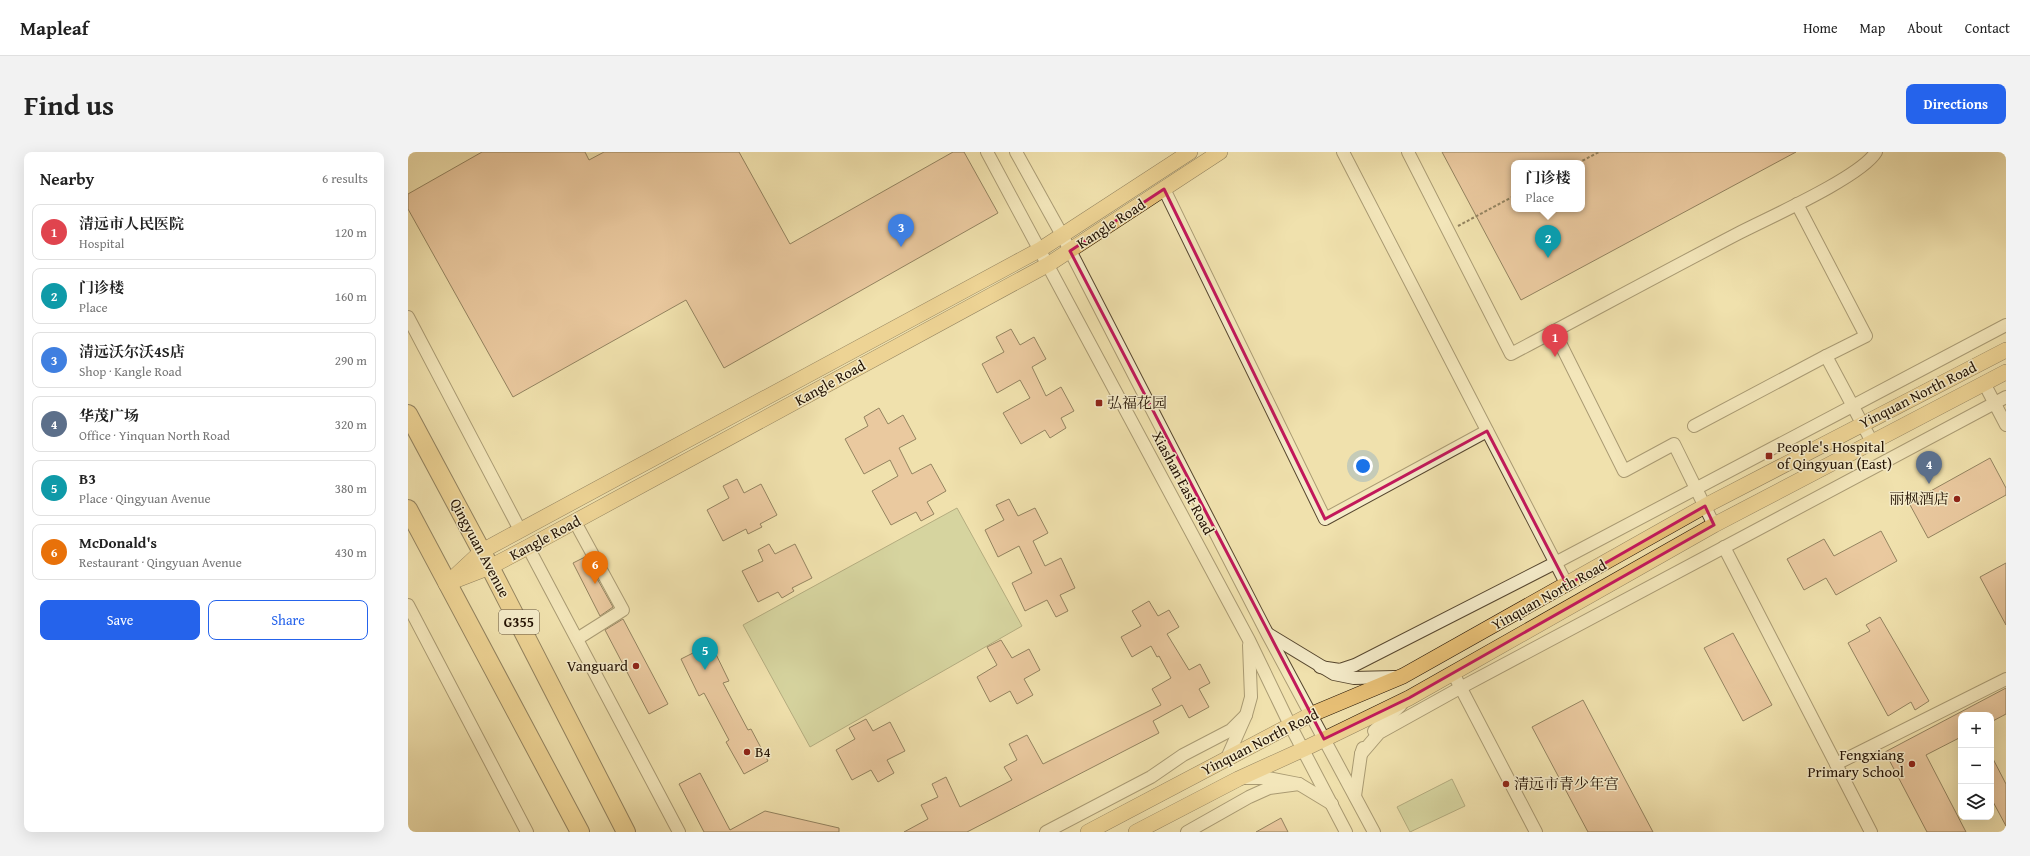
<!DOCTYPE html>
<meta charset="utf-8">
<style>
:root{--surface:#fff;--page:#f2f2f2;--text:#222;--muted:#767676;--line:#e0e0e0;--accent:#2563eb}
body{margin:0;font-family:"Gentium Book Plus","Noto Serif SC",serif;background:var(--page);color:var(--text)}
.controls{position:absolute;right:12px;bottom:12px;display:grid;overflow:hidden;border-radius:8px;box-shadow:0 4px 16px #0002}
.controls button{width:36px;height:36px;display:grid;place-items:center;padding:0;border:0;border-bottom:1px solid var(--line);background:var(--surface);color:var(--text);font:20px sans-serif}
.you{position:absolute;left:955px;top:314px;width:14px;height:14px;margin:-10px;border:3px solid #fff;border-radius:50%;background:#1a73e8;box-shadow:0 0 0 6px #1a73e833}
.badge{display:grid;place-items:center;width:26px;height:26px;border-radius:50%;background:var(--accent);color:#fff;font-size:13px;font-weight:700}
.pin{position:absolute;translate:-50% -33px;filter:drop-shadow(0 1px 2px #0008)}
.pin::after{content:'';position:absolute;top:21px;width:14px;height:12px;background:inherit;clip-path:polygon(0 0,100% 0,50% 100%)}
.popup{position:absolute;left:1103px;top:8px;width:74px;height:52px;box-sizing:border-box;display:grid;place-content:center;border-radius:8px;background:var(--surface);filter:drop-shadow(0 1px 3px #0005);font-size:13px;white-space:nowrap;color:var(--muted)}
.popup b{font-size:15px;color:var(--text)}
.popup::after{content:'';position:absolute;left:50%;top:100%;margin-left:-8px;border:8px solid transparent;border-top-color:var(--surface)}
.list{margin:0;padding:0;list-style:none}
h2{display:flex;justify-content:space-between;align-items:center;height:52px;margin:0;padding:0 16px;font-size:17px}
h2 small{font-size:13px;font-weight:400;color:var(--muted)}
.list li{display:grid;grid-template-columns:26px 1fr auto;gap:12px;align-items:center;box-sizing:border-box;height:56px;margin:0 8px 8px;padding:0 8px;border:1px solid var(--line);border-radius:8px}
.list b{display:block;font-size:15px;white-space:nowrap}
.list p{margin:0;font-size:13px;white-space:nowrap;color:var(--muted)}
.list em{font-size:13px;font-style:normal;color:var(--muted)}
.actions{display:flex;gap:8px;padding:12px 16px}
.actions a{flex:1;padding:9px 0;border:1px solid var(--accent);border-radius:8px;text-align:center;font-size:14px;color:var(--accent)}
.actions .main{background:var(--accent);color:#fff}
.icon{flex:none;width:22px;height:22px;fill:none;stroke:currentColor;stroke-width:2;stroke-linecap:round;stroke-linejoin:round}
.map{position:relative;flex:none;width:1598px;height:680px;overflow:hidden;border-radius:8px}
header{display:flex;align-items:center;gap:24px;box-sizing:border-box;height:56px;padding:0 20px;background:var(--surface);border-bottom:1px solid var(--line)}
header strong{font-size:19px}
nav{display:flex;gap:22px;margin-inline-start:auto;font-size:14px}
.intro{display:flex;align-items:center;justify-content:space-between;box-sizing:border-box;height:96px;padding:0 24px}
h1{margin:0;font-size:28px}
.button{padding:10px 18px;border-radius:8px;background:var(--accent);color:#fff;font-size:14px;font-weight:700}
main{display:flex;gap:24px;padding:0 24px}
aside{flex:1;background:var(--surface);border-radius:8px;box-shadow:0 4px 16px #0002}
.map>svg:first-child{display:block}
.green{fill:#b5c48e;stroke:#6c6b48}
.building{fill:#e3aa8e;stroke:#231203;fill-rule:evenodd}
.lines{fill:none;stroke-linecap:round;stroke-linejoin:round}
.minor-casing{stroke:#56462e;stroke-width:14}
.major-casing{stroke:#231203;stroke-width:16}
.highway-casing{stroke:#231203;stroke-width:20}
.path{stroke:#231203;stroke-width:2;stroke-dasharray:3 2;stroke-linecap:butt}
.minor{stroke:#f5ecca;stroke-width:12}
.major{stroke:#e8c076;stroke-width:15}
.highway{stroke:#e8c076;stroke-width:18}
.marked{fill:none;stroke:#c2185b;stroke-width:3;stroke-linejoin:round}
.poi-dot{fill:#8f2418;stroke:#f5ecca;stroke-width:1.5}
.labels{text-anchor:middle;stroke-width:3;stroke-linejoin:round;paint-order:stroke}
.shield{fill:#f5ecca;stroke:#62533f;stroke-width:1}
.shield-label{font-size:14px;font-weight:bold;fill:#231203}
.street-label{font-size:15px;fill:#231203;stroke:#f5ecca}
.poi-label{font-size:15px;fill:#231203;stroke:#f5ecca;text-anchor:start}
</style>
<header>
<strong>Mapleaf</strong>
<nav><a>Home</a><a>Map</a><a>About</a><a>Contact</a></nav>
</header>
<div class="intro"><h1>Find us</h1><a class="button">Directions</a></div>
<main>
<aside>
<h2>Nearby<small>6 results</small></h2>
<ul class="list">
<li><span class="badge" style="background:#e0444e">1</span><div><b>清远市人民医院</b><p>Hospital</p></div><em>120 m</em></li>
<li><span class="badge" style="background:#0f9aa8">2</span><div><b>门诊楼</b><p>Place</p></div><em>160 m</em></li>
<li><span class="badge" style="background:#3f7fe0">3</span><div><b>清远沃尔沃4S店</b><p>Shop · Kangle Road</p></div><em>290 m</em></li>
<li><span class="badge" style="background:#5c6f8a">4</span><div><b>华茂广场</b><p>Office · Yinquan North Road</p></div><em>320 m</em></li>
<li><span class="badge" style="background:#0f9aa8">5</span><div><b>B3</b><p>Place · Qingyuan Avenue</p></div><em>380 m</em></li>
<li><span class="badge" style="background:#e8710a">6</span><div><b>McDonald's</b><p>Restaurant · Qingyuan Avenue</p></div><em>430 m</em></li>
</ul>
<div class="actions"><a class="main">Save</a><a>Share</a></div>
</aside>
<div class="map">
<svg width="1598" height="680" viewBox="0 0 1598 680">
<rect width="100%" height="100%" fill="#f0e1ad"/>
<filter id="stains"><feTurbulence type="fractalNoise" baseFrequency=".005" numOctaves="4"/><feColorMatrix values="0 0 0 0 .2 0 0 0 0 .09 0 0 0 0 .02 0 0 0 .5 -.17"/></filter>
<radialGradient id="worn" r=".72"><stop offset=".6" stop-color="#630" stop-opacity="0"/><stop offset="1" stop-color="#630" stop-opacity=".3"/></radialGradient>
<!-- green -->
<g class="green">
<polygon points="549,356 614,474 402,595 335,473"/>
<polygon points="1044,627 1057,654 1002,680 989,655"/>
</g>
<!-- building -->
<g class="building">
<polygon points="74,0 177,0 181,8 196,0 331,0 382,92 545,0 556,0 590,61 316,216 278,148 105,245 0,57 0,42"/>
<path d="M1034,0H1388L1113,148ZM1106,11H1174V57H1106Z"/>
<polygon points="603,177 612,193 626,185 638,207 624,215 638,244 653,235 666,259 653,266 658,276 642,286 637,278 613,292 595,261 622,246 612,228 589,241 574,212 596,200 588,185"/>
<polygon points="471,256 480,272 495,263 508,287 491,296 504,322 523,312 538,339 519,350 526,362 513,369 508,360 483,373 464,339 490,324 482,308 456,322 437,287 460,274 456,265"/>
<polygon points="1582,306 1598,336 1598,343 1520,386 1501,351"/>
<polygon points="329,327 336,341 353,332 369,363 352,372 354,375 340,382 338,377 315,389 299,358 321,346 315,334"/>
<polygon points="601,347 610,364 627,356 640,381 625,389 637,414 653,406 667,436 652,443 660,459 648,465 639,448 617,459 604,431 624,421 611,394 590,405 577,378 596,368 588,353"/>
<polygon points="1473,379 1489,409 1428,443 1418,426 1396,438 1379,407 1416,387 1426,404"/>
<polygon points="361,392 367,402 387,392 404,426 384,436 386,439 374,446 370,440 350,450 334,419 355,409 350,398"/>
<polygon points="177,405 205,455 192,464 165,411"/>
<polygon points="1598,411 1598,473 1572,425"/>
<polygon points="741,449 750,464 761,458 771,475 759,482 781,518 792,512 802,531 791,537 801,555 781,566 774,553 745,569 751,581 559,680 496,680 520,667 513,653 530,645 524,632 538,625 552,655 604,628 596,615 609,608 601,592 619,583 635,612 753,553 744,537 763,526 751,504 749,505 743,494 724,505 713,485 733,474 724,459"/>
<polygon points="1472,465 1521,549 1507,558 1503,550 1480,564 1440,491 1462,479 1458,473"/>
<polygon points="215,467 260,552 241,562 197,478"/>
<polygon points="1325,481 1364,553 1335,569 1296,496"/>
<polygon points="593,488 604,506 621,497 632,518 616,527 625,543 609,552 602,539 582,550 569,525 589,513 579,495"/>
<polygon points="303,492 321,529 315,531 340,578 343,577 360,609 336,622 318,590 321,588 296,541 291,544 273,507"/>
<polygon points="1598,536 1598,562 1583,570 1583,563 1553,563 1553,585 1518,603 1558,680 1519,680 1477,600"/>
<polygon points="1175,548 1245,680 1180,680 1124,575"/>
<polygon points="458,567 465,579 482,570 497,599 479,608 486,621 470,630 463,618 444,628 428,598 447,587 441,576"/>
<polygon points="1583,603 1598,632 1598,674 1583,646"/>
<polygon points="292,621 322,678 357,659 431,676 431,680 296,680 271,632"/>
<polygon points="873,666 880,680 848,680"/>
</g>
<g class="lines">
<!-- minor casing -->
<g class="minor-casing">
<g id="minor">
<polyline points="579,0 841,488 882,573 938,680"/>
<polyline points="608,0 654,83 859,481 966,680"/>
<polyline points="935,0 1159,433"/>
<path d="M1000,0L1103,202C1179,162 1254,121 1331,81C1360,66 1453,25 1468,0"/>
<polyline points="756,37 917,367 1079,279"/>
<polyline points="1389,52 1458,184 1418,204 1464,290"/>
<polyline points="0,165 112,378"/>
<polyline points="1146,179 1216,319 1266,292 1306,373"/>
<polyline points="1576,231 1598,273"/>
<polyline points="1286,274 1418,204"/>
<polyline points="167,370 215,458 169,487"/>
<polyline points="120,395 271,680"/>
<polyline points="1316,395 1428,612 1598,527"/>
<polyline points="0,453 119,680"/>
<polyline points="860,482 926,522 946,526 986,525"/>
<polyline points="912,515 932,518 947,513 1147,411 1598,173"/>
<polyline points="1045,521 1128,680"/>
<polyline points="966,579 993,553"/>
<polyline points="953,602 971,581 1052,536 1598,245"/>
<polyline points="819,606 838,563 843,545 841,493"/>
<polyline points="1428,612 1463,680"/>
<polyline points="837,626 860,626 891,632 924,652"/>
<polyline points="947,644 953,602 955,596"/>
<polyline points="638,680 743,625 775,603 823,578 838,563"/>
<polyline points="779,680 841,645 861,636 891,632"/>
</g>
</g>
<!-- major casing -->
<g class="major-casing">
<g id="major">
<polyline points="45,426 74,399 633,97 782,0"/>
<polyline points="38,432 82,415 120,395 641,112 812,0"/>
<polyline points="680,680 902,563 995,524 1297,354 1598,198"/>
<polyline points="728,680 830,627 896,597 1001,546 1306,373 1598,220"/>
</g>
</g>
<!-- highway casing -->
<g class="highway-casing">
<g id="highway">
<polyline points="0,262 82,415 218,680"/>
<polyline points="0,357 172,680"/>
</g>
</g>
<!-- path -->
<g class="path">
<polyline points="1170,11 1191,0"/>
<polyline points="1050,74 1106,44"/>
</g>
<!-- minor -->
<use href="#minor" class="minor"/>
<!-- major -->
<use href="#major" class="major"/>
<!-- highway -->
<use href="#highway" class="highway"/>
</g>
<!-- marked area -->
<path d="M0 0H1598V680H0ZM756,37L917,367L1079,279L1159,433L1297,354L1306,373L1001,546L916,587L662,99Z" fill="#f0e1ad" fill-opacity=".55" fill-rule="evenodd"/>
<path class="marked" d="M756,37L917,367L1079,279L1159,433L1297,354L1306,373L1001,546L916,587L662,99Z"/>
<!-- markers -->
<g class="poi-dot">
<rect x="687" y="247" width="8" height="8" rx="2"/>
<rect x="1357" y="300" width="8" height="8" rx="2"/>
<circle cx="1549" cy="347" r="4"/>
<circle cx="228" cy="514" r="4"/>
<circle cx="339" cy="600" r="4"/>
<circle cx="1504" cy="612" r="4"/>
<circle cx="1098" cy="632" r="4"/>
</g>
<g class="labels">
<!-- shield labels -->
<rect class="shield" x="91" y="458" width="40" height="24" rx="3"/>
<g class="shield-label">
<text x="111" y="475">G355</text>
</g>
<!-- street labels -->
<g class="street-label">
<text transform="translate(703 72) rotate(-33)" y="5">Kangle Road</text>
<text transform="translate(422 231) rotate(-29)" y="5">Kangle Road</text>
<text transform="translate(1510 243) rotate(-27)" y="5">Yinquan North Road</text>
<text transform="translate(775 331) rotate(62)" y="5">Xiashan East Road</text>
<text transform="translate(137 386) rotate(-28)" y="5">Kangle Road</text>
<text transform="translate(72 396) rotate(62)" y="5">Qingyuan Avenue</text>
<text transform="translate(1141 443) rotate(-29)" y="5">Yinquan North Road</text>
<text transform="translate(852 590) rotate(-27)" y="5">Yinquan North Road</text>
</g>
<!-- poi labels -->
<g class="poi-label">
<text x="699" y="256">弘福花园</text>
<text x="1369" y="300">People's Hospital<tspan x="1369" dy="17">of Qingyuan (East)</tspan></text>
<text x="1541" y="352" text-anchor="end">丽枫酒店</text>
<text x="220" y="519" text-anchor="end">Vanguard</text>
<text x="347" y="605">B4</text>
<text x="1496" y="608" text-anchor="end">Fengxiang<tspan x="1496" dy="17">Primary School</tspan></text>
<text x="1106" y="637">清远市青少年宫</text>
</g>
</g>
<rect width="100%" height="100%" filter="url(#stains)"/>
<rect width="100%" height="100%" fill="url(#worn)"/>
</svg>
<div class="controls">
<button>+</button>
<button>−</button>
<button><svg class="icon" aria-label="layers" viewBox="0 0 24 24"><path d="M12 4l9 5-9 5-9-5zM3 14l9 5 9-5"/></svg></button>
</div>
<div class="you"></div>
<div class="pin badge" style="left:1147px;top:205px;background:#e0444e">1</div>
<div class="pin badge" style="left:1140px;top:106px;background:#0f9aa8">2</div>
<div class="popup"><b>门诊楼</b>Place</div>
<div class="pin badge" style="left:493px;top:95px;background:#3f7fe0">3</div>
<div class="pin badge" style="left:1521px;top:332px;background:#5c6f8a">4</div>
<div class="pin badge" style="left:297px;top:518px;background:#0f9aa8">5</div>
<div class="pin badge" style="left:187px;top:432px;background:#e8710a">6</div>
</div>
</main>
